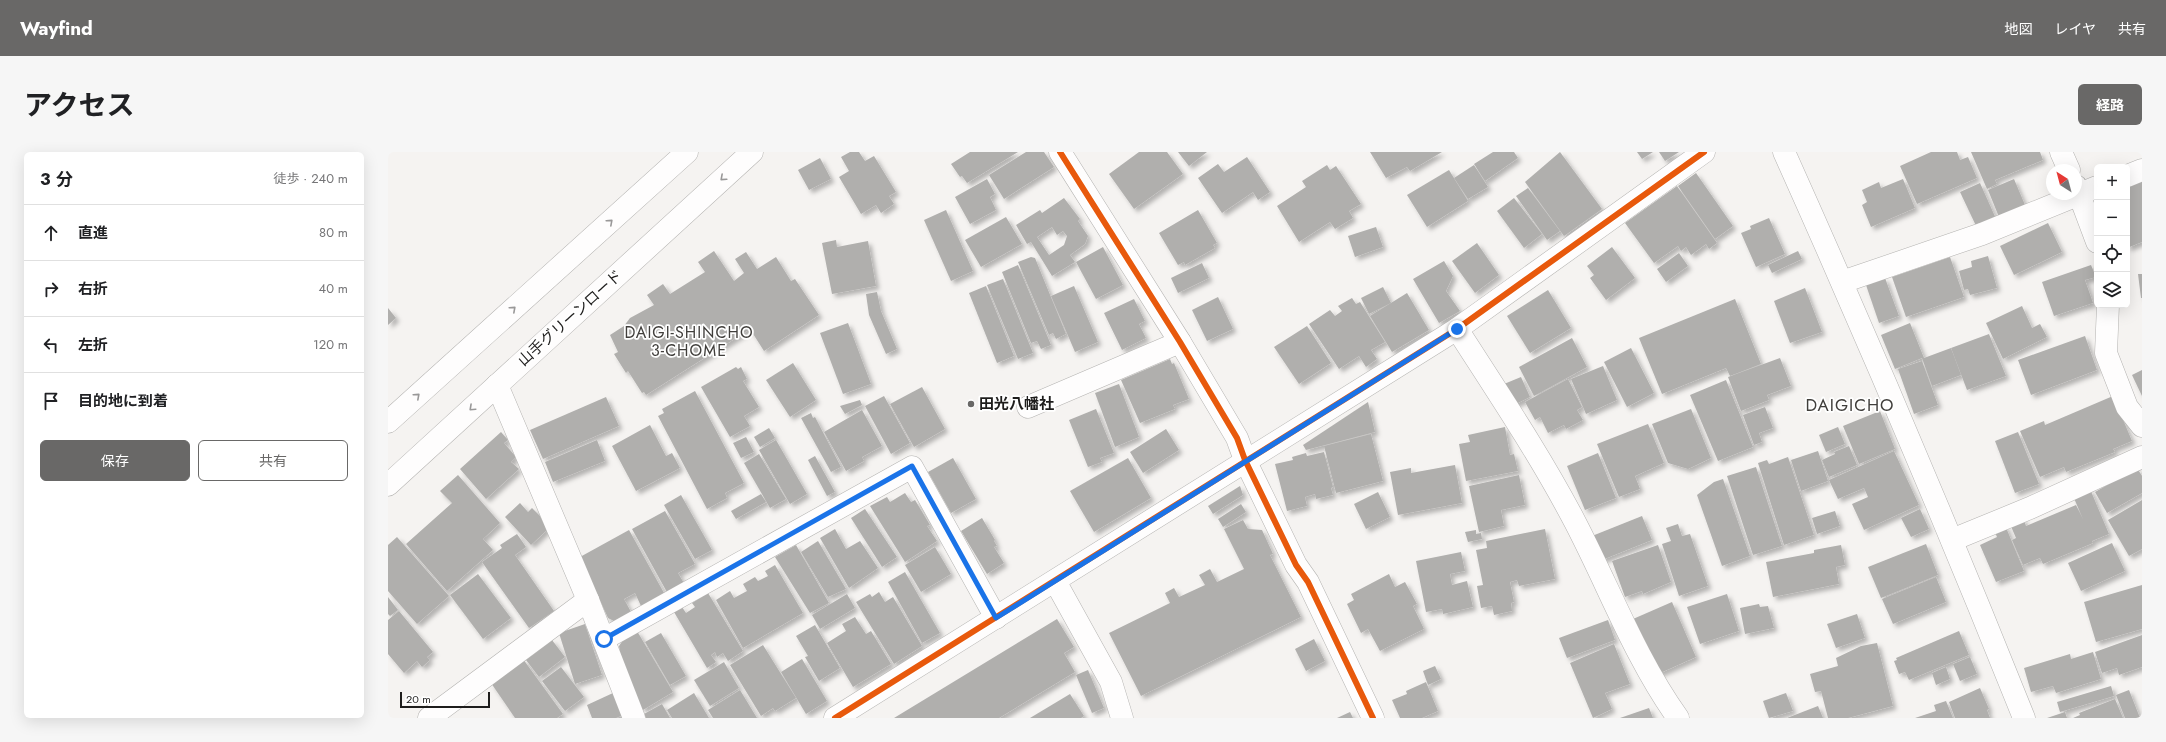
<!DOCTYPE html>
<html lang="ja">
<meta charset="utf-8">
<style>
:root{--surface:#fff;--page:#f6f6f6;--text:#202124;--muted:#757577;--line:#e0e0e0;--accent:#696867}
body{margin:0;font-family:Jost,"Noto Sans JP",sans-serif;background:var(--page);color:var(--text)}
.controls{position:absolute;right:12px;top:12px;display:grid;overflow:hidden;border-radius:6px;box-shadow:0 4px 16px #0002}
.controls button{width:36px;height:36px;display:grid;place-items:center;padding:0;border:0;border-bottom:1px solid var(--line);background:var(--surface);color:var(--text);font:20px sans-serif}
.compass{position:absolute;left:1658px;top:12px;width:36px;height:36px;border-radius:50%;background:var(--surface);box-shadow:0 4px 16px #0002;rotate:324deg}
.scale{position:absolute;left:12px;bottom:10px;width:90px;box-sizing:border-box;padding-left:4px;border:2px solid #1e1d1c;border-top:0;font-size:11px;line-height:14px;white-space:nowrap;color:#1e1d1c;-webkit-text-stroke:3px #fff;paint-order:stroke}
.stop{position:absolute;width:12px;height:12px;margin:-9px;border:3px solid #1a73e8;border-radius:50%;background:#fff}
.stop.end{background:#1a73e8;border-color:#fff;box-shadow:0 1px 4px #0008}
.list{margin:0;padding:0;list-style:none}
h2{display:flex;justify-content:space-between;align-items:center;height:52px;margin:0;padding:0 16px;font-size:17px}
h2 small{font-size:13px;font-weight:400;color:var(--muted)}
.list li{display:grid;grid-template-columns:26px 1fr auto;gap:12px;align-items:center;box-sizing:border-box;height:56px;padding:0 16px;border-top:1px solid var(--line)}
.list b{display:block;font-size:15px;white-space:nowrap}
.list em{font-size:13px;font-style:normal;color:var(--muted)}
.actions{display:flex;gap:8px;padding:12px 16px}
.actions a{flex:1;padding:9px 0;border:1px solid var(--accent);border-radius:6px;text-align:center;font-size:14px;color:var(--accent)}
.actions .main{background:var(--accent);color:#fff}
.icon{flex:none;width:22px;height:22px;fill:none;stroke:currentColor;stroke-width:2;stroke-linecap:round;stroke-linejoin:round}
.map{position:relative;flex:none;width:1754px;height:566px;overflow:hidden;border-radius:6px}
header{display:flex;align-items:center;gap:24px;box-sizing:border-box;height:56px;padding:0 20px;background:var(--accent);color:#fff}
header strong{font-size:19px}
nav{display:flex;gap:22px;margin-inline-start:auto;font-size:14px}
.intro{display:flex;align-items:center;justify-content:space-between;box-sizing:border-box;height:96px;padding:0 24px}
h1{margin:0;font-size:28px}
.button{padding:10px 18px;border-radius:6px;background:var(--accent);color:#fff;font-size:14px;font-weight:700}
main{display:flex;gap:24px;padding:0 24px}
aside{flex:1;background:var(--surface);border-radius:6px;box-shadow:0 4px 16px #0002}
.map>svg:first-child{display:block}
.building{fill:#b0afad;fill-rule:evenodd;filter:url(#shadow)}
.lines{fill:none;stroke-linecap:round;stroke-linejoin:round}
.minor-casing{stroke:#b4b3b1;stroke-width:23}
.minor{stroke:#fefdfd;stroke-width:22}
.cycleway-casing{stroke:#fff;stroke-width:8}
.cycleway{stroke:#e8590c;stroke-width:6}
.oneway{stroke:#999898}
.route{stroke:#1a73e8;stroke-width:5}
.poi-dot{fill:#696867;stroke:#fff;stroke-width:1.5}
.labels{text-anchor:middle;stroke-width:3.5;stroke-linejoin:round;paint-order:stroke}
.street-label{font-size:15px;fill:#1e1d1c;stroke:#fff}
.poi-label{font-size:15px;font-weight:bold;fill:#1e1d1c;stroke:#fff;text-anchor:start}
.neighbourhood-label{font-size:16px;letter-spacing:1px;fill:#403e3b;stroke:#fff}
.quarter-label{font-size:17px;letter-spacing:1px;fill:#403e3b;stroke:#fff}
</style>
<header>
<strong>Wayfind</strong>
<nav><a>地図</a><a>レイヤ</a><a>共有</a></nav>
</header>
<div class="intro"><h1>アクセス</h1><a class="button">経路</a></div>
<main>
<aside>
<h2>3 分<small>徒歩 · 240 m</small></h2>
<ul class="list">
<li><svg class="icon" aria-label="ahead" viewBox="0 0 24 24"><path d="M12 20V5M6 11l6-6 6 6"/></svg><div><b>直進</b></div><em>80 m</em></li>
<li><svg class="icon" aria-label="right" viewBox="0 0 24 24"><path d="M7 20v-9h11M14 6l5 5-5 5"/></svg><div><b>右折</b></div><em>40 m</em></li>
<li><svg class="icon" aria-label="left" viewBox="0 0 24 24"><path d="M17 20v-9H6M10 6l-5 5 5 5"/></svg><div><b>左折</b></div><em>120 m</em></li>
<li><svg class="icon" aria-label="arrive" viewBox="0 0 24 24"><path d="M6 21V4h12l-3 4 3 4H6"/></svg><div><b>目的地に到着</b></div></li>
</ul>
<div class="actions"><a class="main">保存</a><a>共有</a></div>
</aside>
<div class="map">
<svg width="1754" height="566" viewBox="0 0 1754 566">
<defs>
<filter id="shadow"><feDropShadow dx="3.5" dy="3.5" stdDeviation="2" flood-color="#0004"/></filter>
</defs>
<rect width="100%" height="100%" fill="#f5f3f1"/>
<!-- building -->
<g class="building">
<polygon points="462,0 471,0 477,9 486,4 508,40 501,44 506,52 493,61 488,53 473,62 451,25 461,19 453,5"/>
<polygon points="582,0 630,0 579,31 574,24 572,25 563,12"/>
<polygon points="638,0 656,0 666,15 616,47 601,23"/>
<polygon points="751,0 779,0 795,22 746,57 721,22"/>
<polygon points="790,0 819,0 801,14"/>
<polygon points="982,0 1054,0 1022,19 1019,15 998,26"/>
<polygon points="1105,0 1126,0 1130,6 1097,29 1086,12"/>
<polygon points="1172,0 1214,57 1176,84 1137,30"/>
<polygon points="1249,0 1265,0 1254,7"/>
<polygon points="1271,0 1291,0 1277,9"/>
<polygon points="1569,0 1572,8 1580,5 1589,26 1529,52 1512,14 1543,0"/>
<polygon points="1583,0 1652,0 1655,8 1607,28 1609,32 1599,37"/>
<polygon points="859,5 882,40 870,48 865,40 834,61 810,26 830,12 836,20"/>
<polygon points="432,6 443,27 421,38 410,18"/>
<polygon points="939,13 942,18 948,14 973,52 961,59 965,66 947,77 942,70 911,90 889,54 918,35 914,29"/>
<polygon points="1086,13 1100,35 1080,47 1066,26"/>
<polygon points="1061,18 1080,49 1039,75 1019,43"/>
<polygon points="1308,21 1345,74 1327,87 1290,34"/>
<polygon points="1750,21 1754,30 1754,90 1739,96 1739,25"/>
<polygon points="599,27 607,42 602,45 608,58 582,72 567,45"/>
<polygon points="1515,27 1527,56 1483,75 1474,53 1479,50 1474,38 1491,30 1493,36"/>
<polygon points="1626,27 1637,53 1611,65 1600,38"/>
<polygon points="1592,31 1609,69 1590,78 1572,40"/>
<polygon points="1289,34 1329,91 1321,97 1318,92 1303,103 1298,95 1293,99 1290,94 1266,111 1237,71"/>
<polygon points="1140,36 1172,79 1159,88 1128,44"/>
<path d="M676,46L692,67L690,69L700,84L697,92L682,103L687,110L664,124L643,90L639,92L628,73L652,58L654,61ZM664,75L669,83L675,79L679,84L676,93L661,103L649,85Z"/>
<polygon points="1126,46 1154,82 1136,96 1109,59"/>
<polygon points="558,58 585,119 563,129 536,68"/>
<polygon points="810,58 829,91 825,93 827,96 797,113 796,110 790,113 771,81"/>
<polygon points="618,65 634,92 593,115 577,88"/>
<polygon points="1381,66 1397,102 1368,115 1353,81 1363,77 1362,74"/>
<polygon points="1660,71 1674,100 1626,123 1612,94"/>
<polygon points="988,75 995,95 967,105 960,84"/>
<polygon points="448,88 449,95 480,89 488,134 444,142 434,91"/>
<polygon points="1089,91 1111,123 1087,141 1064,109"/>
<polygon points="715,95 735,133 708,147 688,110"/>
<polygon points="1224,95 1247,126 1218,148 1202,126 1206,123 1199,114"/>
<polygon points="326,99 346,129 356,121 347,107 358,100 369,117 388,105 403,129 407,127 431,163 376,199 362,177 258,243 256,240 254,241 240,219 238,221 226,202 230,200 222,183 236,174 242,166 266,153 259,143 275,132 282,142 317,120 310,110"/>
<polygon points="1410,99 1414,107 1384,121 1380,113"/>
<polygon points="1291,101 1300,114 1278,130 1269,117"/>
<polygon points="1600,104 1609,136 1582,143 1580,137 1576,138 1571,119 1584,115 1583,109"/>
<polygon points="643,105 647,106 678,182 668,187 665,181 661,183 630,110"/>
<polygon points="1562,105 1576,145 1518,165 1504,125"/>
<polygon points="1056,109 1065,124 1058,139 1072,159 1051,171 1025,127"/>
<polygon points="814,111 821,126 790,141 783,126"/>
<polygon points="630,113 663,193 653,197 649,189 643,191 614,120"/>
<polygon points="1703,113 1708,125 1697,128 1705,151 1666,164 1654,130"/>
<polygon points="1750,122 1754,122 1754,146 1753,146"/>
<polygon points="1497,126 1511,164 1491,171 1478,133"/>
<polygon points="615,127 645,201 630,207 599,133"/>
<polygon points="598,134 626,204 609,211 581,141"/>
<polygon points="686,134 710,190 687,200 663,144"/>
<polygon points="995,135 1003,151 981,162 973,146"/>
<polygon points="1417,136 1434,180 1402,191 1386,149"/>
<polygon points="1160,138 1183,176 1142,201 1119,164"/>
<polygon points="489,140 493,159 509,197 498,202 481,163 478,142"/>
<polygon points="1019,141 1041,178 1004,200 982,164"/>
<polygon points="830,145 845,177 819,189 804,158"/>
<polygon points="964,146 968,152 972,150 997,190 983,198 989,207 978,215 971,204 951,217 921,172 942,158 947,164 954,159 950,154"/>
<polygon points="746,147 757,169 751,172 758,186 734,198 716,161"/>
<polygon points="1347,147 1373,212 1342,224 1338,216 1274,242 1251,186"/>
<polygon points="1634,154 1644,176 1652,172 1659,185 1615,207 1598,171"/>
<polygon points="0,156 8,166 0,173"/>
<polygon points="460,171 483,232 455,242 432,181"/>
<polygon points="1522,171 1536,206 1563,196 1573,223 1544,234 1534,206 1507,217 1493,183"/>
<polygon points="919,174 943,211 911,232 886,195"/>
<polygon points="1601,182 1618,224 1579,238 1563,196"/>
<polygon points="1697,184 1709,218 1643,243 1630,208"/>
<polygon points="1184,186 1199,215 1146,244 1131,215"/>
<polygon points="1243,196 1266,241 1239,255 1216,210"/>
<polygon points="1392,206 1403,234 1379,243 1381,248 1353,259 1340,225"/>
<polygon points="782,207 784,212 786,211 801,247 785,253 787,257 752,271 733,228"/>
<polygon points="1534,209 1550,253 1526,262 1510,217"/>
<polygon points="405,211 428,248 402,265 378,228"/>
<polygon points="1215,214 1229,248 1198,262 1183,227"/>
<polygon points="348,215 350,217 353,215 359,227 355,229 371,255 356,264 362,274 342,285 313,235"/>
<polygon points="1754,218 1754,244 1744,223"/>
<polygon points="1133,225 1142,245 1126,253 1116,232"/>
<polygon points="1180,227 1194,255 1189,258 1195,268 1178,277 1176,273 1160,281 1152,265 1147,268 1137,250"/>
<polygon points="1338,228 1365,295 1330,309 1302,243"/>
<polygon points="731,232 751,285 727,295 707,241"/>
<polygon points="534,235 557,277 526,295 502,252"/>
<polygon points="307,239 356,331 337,341 339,346 319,357 270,264 276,261 274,257"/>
<polygon points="496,244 522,291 503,302 477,254"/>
<polygon points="1725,244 1744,289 1725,297 1727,300 1678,320 1676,315 1652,325 1632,279 1656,269 1657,273"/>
<polygon points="218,245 231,274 155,307 142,278"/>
<polygon points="472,248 474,253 457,262 452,254"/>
<polygon points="980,250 987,280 918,298 915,293"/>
<polygon points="1377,255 1385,276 1371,281 1374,290 1366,293 1355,263"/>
<polygon points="708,257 726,301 712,306 714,310 700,315 681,268"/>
<polygon points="1303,257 1323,306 1300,317 1280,311 1264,272"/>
<polygon points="474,258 494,294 474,305 476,309 458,319 436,280"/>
<polygon points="1492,259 1507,297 1471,312 1455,274"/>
<polygon points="423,261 425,266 427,265 453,315 443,320 413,266"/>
<polygon points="1260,272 1276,311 1247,324 1252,337 1231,345 1209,292"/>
<polygon points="262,273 278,304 284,301 292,316 248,339 224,294"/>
<polygon points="1117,275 1122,303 1126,302 1130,319 1078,329 1071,292 1082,290 1080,283"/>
<polygon points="1450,275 1457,292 1438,300 1431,283"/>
<polygon points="381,276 387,286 372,295 366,285"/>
<polygon points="778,277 791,298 755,321 742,300"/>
<polygon points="113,280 120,288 116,291 128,305 123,310 131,317 98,347 72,317"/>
<polygon points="1630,280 1651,332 1627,341 1607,289"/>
<polygon points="983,282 995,329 948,341 936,294"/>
<polygon points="358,285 366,300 353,306 345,291"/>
<polygon points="209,288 217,309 165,330 157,310"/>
<polygon points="388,288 419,342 402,352 371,298"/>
<polygon points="1461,294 1469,313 1441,325 1434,308 1447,302 1446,300"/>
<polygon points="1430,299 1440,329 1413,339 1403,308"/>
<polygon points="1506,299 1531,353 1476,378 1464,352 1480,345 1476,336 1450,347 1441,328"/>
<polygon points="936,300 945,335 943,336 945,343 928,347 927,342 917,345 919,354 899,359 887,312 905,308 904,305 918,301 919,304"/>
<polygon points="1210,301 1228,346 1197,358 1179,314"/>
<polygon points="371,302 398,347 382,356 356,311"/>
<polygon points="427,304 447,340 439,344 420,308"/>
<polygon points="1400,305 1426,383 1396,393 1370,311 1379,308 1381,312"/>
<polygon points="565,306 588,347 563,361 540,320"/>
<polygon points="740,306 763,346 706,380 682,339"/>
<polygon points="1067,313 1074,351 1010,363 1002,320 1023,316 1023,321"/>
<polygon points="1368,315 1394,394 1365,403 1339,324"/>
<polygon points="1749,316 1754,324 1754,341 1719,361 1707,340"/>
<polygon points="70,323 112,371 95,387 105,398 59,439 18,392 64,351 52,339"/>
<polygon points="1131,323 1137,353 1113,358 1116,374 1091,380 1081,334"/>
<polygon points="1335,327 1362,404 1334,414 1309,343 1326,330"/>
<polygon points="852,334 855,343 825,362 820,354"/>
<polygon points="1702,337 1721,382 1704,389 1705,391 1655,412 1652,406 1635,413 1624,388 1628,386 1622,372 1635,366 1638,374 1688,353 1695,367 1685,344"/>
<polygon points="990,340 1002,365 978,377 966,352"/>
<polygon points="517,341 523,350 527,348 542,373 539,374 549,389 517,410 482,354 499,345 502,350"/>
<polygon points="373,342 378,350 348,367 343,359"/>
<polygon points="293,343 324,398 307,407 276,353"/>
<polygon points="1754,348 1754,397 1741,404 1720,368"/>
<polygon points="132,351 140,360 144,356 152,364 159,378 143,393 117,365"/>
<polygon points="853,352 858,360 835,375 830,367"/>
<polygon points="477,357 509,405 494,415 463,366"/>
<polygon points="1532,357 1541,377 1523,385 1513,366"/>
<polygon points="277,359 307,412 290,421 297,433 280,442 244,377"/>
<polygon points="1447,359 1452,374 1429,382 1424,366"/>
<polygon points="1254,364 1264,388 1214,408 1204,384"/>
<polygon points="594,366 607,388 606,389 609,394 606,395 616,411 599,422 573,379"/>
<polygon points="855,368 860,377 874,378 885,402 882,403 913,465 753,544 721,481 782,451 777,441 786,436 791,445 817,433 811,423 822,417 829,430 856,417 836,377"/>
<polygon points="1290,372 1294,384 1302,382 1320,434 1291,444 1274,392 1283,389 1278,376"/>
<polygon points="1617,373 1636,419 1608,430 1592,393 1609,385 1606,378"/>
<polygon points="447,377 458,397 472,389 490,416 461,436 432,386"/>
<polygon points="1157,377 1167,427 1131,434 1129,428 1122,430 1126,450 1123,451 1124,459 1106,463 1104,454 1093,456 1089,434 1095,433 1088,398 1099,396 1098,389"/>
<polygon points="241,378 276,441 253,454 247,441 236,447 243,460 226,469 220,466 192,405"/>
<polygon points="1088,378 1088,382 1093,381 1094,387 1080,390 1077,380"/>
<polygon points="129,382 138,395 127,403 166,459 141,476 94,410 114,396 112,393"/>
<polygon points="9,385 61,444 29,472 0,439 0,393"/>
<polygon points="430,389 458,437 440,445 413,400"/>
<polygon points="1724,391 1737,419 1693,439 1680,411"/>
<polygon points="1538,392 1550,423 1493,446 1480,415"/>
<polygon points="408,393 441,451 422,461 387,405"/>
<polygon points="1270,393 1283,430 1255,442 1254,439 1237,445 1224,409"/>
<polygon points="1453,393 1457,413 1448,415 1451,432 1385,445 1378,410 1426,401 1426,398"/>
<polygon points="547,395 563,422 533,440 517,413"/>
<polygon points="1073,400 1077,419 1062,422 1064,433 1079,429 1085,455 1055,462 1054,457 1038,460 1028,409"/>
<polygon points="387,413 415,461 355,496 328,448 342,439 346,446 359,439 355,432 367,425 370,429 380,424 377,419"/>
<polygon points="517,420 552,481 534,491 500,430"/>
<polygon points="90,422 123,466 95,487 62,443"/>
<polygon points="1001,422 1007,435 1017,430 1029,452 1025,454 1036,477 992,499 980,477 973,481 959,452 966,448 963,442"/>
<polygon points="1548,425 1558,450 1505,472 1494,447"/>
<polygon points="1754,433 1754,477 1708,490 1696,450"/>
<polygon points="491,440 497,450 505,445 534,494 506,512 468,450 482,442 484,445"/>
<polygon points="320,441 355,499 340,509 335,501 329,505 327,500 323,503 328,510 319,516 286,460 294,455 298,461 307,455 304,451"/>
<polygon points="459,442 467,456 432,477 424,463"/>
<polygon points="1339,442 1351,479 1312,492 1299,455"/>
<polygon points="0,445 10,458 2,464 0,462"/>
<polygon points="1284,450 1308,505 1270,522 1245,467"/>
<polygon points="1371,452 1372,455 1380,454 1386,476 1357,482 1352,456"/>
<polygon points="11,459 45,500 39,505 42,508 34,515 29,509 16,521 0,502 0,468"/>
<polygon points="1469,462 1477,486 1448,496 1439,472"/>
<polygon points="467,465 478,482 483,479 503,512 465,535 439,491 458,479 454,472"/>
<polygon points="669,467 686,495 676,501 687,520 611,566 506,566"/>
<polygon points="1220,468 1227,488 1179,506 1171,486"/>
<polygon points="197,472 214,523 187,532 171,481"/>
<polygon points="427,473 452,516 431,529 417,505 420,504 408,484"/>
<polygon points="249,479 285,540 255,558 246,543 232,501 231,494 235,488"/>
<polygon points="1571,479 1581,503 1521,528 1517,520 1511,522 1506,509 1509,508 1508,506"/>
<polygon points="273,481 298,524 282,533 257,490"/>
<polygon points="1754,483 1754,515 1731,523 1729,516 1714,521 1707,500"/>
<polygon points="926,487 937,509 918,519 907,497"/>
<polygon points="164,488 177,505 151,525 138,508"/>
<polygon points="1489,491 1505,554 1460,566 1440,566 1433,539 1427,540 1422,522 1450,514 1448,506 1473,494"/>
<polygon points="1226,492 1242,532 1217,541 1224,557 1205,566 1182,511"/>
<polygon points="375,493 408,546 387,559 385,556 373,564 342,513"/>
<polygon points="1705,500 1713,527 1668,541 1665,534 1643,540 1636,516 1682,502 1683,507"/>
<polygon points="1582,505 1589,522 1572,529 1565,512"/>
<polygon points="135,507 175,562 169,566 127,566 103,531"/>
<polygon points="414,507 439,549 418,562 393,520"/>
<polygon points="336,510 351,536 322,554 306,528"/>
<polygon points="1047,514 1053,527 1040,533 1035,519"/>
<polygon points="173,515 196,545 177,559 154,529"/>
<polygon points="1558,515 1562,527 1548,533 1544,521"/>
<polygon points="700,518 716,556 704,561 688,523"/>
<polygon points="1038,530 1050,559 1034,566 1012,566 1004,548 1019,542 1018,539"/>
<polygon points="1723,534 1726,544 1672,560 1669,550"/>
<polygon points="1592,536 1601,557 1599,558 1602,566 1567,566 1561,550"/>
<polygon points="352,538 369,566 325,566 320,558"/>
<polygon points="1741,538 1752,566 1737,566 1728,543"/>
<polygon points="225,541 235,563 228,566 204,566 199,553"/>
<polygon points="306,541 321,566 284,566 279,558"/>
<polygon points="1398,541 1405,559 1381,566 1375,549"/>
<polygon points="682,542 696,564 693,566 642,566"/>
<polygon points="1727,547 1735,566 1685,566 1692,563 1691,561"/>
<polygon points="1558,549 1565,566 1527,566 1548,559 1546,553"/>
<polygon points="274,552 282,566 258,566 256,562"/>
<polygon points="1430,554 1435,566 1399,566"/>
<polygon points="1261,556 1265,566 1232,566"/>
<polygon points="962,560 965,566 949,566"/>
<polygon points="1677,560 1679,566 1659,566"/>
</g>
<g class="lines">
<!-- minor casing -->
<g class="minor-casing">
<g id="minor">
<polyline points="672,0 792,190 849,286 857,308 908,413 920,430 985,566"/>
<path d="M1396,0C1480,187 1560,376 1636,566"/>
<polyline points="1673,0 1681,18"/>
<polyline points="1739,24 1754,18"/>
<polyline points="1688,34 1709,90"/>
<polyline points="1454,130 1594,82 1709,35"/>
<polyline points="1720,153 1718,201 1739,255 1754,274"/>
<path d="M1069,177C1110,241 1152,303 1187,370C1221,435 1247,506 1290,566"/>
<polyline points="109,233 200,448 246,566"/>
<polyline points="640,255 792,190"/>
<polyline points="0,270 299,0"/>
<polyline points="0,333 364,0"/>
<polyline points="1564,388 1642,356 1754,305"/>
<polyline points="667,429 723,530 734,566"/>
<polyline points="216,487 524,315 608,466"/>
<polyline points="41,566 200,448"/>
<polyline points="447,566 1069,177 1316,0"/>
</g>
</g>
<!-- minor -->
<use href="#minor" class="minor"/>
<!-- cycleway casing -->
<g class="cycleway-casing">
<g id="cycleway">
<polyline points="672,0 792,190 849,286 857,308 908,413 920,430 985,566"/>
<polyline points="447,566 1069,177 1316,0"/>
</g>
</g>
<!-- cycleway -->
<use href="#cycleway" class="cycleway"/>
</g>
<!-- one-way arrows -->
<defs><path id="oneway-chevron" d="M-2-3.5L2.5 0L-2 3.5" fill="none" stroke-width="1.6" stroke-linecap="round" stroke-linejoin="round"/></defs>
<g class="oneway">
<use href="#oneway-chevron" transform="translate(335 26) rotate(138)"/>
<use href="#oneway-chevron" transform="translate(222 70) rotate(-42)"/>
<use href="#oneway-chevron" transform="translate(125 157) rotate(-42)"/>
<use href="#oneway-chevron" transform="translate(29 244) rotate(-42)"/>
<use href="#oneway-chevron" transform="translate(84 256) rotate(137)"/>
</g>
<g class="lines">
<!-- route -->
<polyline class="route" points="216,487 524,314 608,466 1069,177"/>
</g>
<!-- markers -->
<circle class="poi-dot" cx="583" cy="252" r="4"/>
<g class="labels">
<!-- street labels -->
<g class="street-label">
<text transform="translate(182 166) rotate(-42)" y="5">山手グリーンロード</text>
</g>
<!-- poi labels -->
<g class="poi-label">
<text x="591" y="257">田光八幡社</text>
</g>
<!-- neighbourhood labels -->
<g class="neighbourhood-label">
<text x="301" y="186">DAIGI-SHINCHO<tspan x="301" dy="18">3-CHOME</tspan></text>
</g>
<!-- quarter labels -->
<g class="quarter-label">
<text x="1462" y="259">DAIGICHO</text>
</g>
</g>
</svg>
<div class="controls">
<button>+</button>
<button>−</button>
<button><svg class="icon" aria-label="locate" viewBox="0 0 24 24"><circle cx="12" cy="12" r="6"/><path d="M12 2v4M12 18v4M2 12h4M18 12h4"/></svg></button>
<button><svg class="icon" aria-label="layers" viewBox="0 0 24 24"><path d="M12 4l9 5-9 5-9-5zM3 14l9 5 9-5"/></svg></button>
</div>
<svg class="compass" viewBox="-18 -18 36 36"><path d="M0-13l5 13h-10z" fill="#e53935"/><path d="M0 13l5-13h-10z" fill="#757577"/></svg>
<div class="scale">20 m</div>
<div class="stop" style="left:216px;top:487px"></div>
<div class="stop end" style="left:1069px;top:177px"></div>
</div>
</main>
